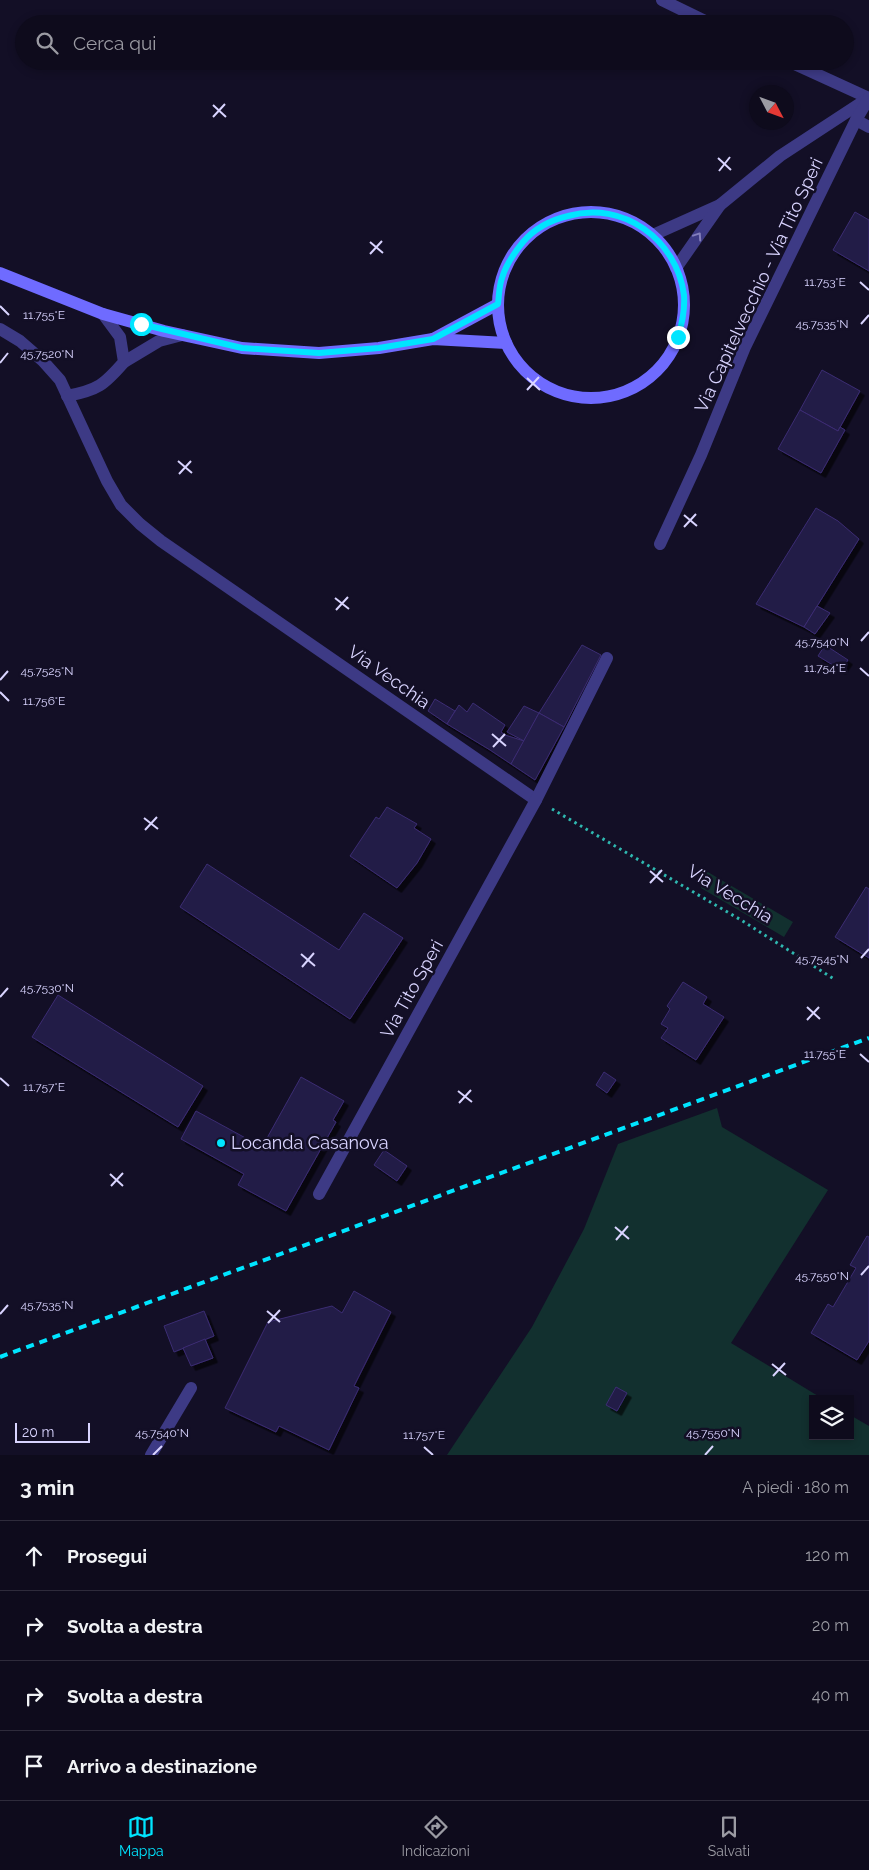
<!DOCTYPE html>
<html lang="it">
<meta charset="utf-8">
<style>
:root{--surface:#0e0b1c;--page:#171425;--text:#f1f3f6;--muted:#9b9ba3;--line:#2e2b3b;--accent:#00e5ff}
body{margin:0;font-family:Raleway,sans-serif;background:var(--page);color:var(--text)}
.controls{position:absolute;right:15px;bottom:15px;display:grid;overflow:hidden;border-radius:0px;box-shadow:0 2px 8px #0003}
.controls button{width:45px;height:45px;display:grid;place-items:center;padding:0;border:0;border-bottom:1px solid var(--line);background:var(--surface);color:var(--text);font:25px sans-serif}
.compass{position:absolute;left:749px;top:85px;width:45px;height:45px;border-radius:50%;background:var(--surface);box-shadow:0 2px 8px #0003;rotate:131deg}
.scale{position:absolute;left:15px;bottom:12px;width:75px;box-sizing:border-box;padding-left:5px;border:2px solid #d9d4ff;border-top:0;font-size:14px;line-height:18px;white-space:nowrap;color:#d9d4ff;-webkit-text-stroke:4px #130f26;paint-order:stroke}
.stop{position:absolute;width:15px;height:15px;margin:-11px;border:4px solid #00e5ff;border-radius:50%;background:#fff}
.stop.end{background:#00e5ff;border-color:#fff;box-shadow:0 1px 5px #0008}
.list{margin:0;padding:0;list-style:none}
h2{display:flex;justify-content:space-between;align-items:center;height:65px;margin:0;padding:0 20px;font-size:21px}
h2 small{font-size:16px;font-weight:400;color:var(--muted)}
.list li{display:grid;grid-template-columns:32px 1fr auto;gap:15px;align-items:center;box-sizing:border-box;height:70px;padding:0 20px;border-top:1px solid var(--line)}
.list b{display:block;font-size:19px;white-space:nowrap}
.list em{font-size:16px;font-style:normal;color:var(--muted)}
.icon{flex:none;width:28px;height:28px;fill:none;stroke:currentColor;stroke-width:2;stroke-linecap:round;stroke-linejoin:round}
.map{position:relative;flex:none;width:869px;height:1455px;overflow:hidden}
.search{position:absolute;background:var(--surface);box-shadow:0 2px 8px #0003;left:15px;right:15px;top:15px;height:55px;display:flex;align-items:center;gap:12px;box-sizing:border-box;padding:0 18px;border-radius:28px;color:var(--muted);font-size:19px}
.sheet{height:345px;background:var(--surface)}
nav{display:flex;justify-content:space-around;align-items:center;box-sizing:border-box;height:70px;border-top:1px solid var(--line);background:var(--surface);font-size:14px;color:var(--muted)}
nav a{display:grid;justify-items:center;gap:2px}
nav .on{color:var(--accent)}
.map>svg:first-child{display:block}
.green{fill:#12302f}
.building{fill:#241b47;stroke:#3b2d73;filter:url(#shadow)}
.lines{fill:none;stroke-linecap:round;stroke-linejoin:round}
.path{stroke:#2fb8b0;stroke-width:3;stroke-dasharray:2.5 4;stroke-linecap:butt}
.service{stroke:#3d3a85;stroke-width:12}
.minor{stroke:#3d3a85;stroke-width:12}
.secondary{stroke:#6f6bff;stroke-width:12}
.rail{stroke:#00e5ff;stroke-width:4;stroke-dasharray:8 6;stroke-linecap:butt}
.oneway{stroke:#837fbc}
.route{stroke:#00e5ff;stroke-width:6}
.ticks{fill:none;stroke:#d9d4ff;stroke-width:2}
.poi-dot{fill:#00e5ff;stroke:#130f26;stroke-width:2}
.labels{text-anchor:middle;stroke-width:5;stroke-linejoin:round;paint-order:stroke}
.street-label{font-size:18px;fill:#d9d4ff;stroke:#130f26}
.poi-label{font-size:18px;fill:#d9d4ff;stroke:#130f26;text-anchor:start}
.ticks-label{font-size:12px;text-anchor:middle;fill:#d9d4ff;stroke:#130f26;stroke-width:5;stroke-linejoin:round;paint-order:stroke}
</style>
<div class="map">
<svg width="869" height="1455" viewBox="0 0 869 1455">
<defs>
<filter id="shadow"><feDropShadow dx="4.5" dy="4.5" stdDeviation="0" flood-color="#0009"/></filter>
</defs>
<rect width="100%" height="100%" fill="#130f26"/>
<!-- green -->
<g class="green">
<polygon points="701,868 793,922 784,937 701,888"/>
<polygon points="717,1108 722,1127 828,1190 731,1343 823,1399 813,1399 813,1436 850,1436 850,1415 869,1426 869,1455 447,1455 532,1327 584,1229 618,1144"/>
</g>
<!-- building -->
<g class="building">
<polygon points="855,212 869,220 869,271 833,250"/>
<polygon points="822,370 860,391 838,431 800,410"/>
<polygon points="800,410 838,431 840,427 845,430 821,473 778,449"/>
<polygon points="816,508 838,521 859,539 804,627 756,604"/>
<polygon points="817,606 830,613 815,634 804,627"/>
<polygon points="582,645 601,655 564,727 539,713"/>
<polygon points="825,645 848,660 841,670 818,656"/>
<polygon points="435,699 455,711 447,724 428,711"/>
<polygon points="473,703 505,725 501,732 505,735 524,741 511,764 490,750 447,724 459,705 467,712"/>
<polygon points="524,706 539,713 524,741 507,732"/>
<polygon points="539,713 564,727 535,780 511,764"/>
<polygon points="387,807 417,824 414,828 431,839 417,863 397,888 350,856 376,817 379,819"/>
<polygon points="207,864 339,950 364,913 403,938 350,1019 180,907"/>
<polygon points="866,887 869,889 869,958 835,937"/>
<polygon points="683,982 707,997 703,1004 724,1017 696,1060 661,1038 668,1028 661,1024 670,1009 667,1006"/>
<polygon points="58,995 203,1086 178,1127 32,1037"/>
<polygon points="604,1072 616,1080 607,1093 596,1085"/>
<polygon points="301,1077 344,1101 333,1120 336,1122 286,1211 238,1185 244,1174 181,1139 196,1111 262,1147"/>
<polygon points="384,1150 407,1166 397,1181 374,1165"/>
<polygon points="867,1236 869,1237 869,1341 857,1360 811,1333 828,1304 833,1307 856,1268 850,1265"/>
<polygon points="354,1291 391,1312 354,1386 359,1388 329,1450 279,1426 276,1432 225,1408 268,1322 332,1306 342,1313"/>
<polygon points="204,1311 214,1336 174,1352 164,1326"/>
<polygon points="205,1339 213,1358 191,1366 183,1348"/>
<polygon points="616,1387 627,1393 617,1411 606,1405"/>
</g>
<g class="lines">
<!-- path -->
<polyline class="path" points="552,809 741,920 834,979"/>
<!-- service -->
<polyline class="service" points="856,120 869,127"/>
<!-- minor -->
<g class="minor">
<polyline points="662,0 711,24"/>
<polyline points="788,61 869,98"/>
<polyline points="653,235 720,205 780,156 867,99"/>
<polyline points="676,268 720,205"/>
<polyline points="0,329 20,341 43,361 60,380 107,481 121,505 140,524 161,541 536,800"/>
<polyline points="124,362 159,341 182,335"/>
<path d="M67,396C98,390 104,385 124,362L120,337L103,314"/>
<polyline points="660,544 701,455 745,347 856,120 869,98"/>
<polyline points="319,1194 536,800 607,658"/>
<polyline points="151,1455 191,1388"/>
</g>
<!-- secondary -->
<g class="secondary">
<circle cx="591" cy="305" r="93"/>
<polyline points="0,273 103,314 164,331 242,348 319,353 379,348 433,339 506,343"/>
<polyline points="433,339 498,304"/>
</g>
<!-- rail -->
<polyline class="rail" points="0,1357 869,1038"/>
</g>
<!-- one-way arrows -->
<defs><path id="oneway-chevron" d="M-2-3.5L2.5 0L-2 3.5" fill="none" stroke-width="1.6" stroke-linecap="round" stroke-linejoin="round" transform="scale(1.25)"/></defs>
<use class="oneway" href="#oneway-chevron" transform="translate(698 236) rotate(-56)"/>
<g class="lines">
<!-- route -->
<path class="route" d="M141,324L242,348L319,353L379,348L433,339L498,304C499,296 499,286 502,278C506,264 514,253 523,242C535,228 551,220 568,216C623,200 677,240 684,295C685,308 682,324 678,337"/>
</g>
<!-- ticks -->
<path class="ticks" d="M213,105L226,117M213,117L225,104M718,158L731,170M719,171L730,157M370,242L383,253M370,254L382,241M860,282L869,290M0,306L9,315M861,324L869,315M0,363L8,353M527,378L540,390M527,390L539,377M178,461L192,473M179,474L191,461M684,515L697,526M684,527L696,514M335,598L349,609M336,610L348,597M861,641L869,632M860,668L869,676M0,680L8,671M0,692L9,701M492,734L506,746M493,747L505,734M144,818L158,829M145,830L157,817M650,871L663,882M650,883L662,870M301,954L315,966M861,958L869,949M302,967L314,953M0,997L8,988M807,1007L820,1019M807,1020L819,1007M860,1054L869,1062M0,1078L9,1086M458,1091L472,1102M459,1103L471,1090M110,1174L123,1186M111,1186L123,1173M615,1227L629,1239M616,1240L628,1226M861,1275L869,1266M267,1311L280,1322M0,1314L8,1305M268,1323L280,1310M772,1364L786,1375M773,1376L785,1363M424,1447L433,1455M153,1455L162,1446M705,1455L713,1446"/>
<!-- markers -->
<circle class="poi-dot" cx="221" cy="1143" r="5"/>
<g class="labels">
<!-- street labels -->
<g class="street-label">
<text transform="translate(759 285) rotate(-65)" y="6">Via Capitelvecchio - Via Tito Speri</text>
<text transform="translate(389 677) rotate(35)" y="6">Via Vecchia</text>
<text transform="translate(730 894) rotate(31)" y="6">Via Vecchia</text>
<text transform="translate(412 989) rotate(-61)" y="6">Via Tito Speri</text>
</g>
<!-- poi labels -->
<g class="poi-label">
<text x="231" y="1149">Locanda Casanova</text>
</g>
</g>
<g class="ticks-label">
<text x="825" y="286">11.753°E</text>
<text x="44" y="319">11.755°E</text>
<text x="822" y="328">45.7535°N</text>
<text x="47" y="358">45.7520°N</text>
<text x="822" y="646">45.7540°N</text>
<text x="825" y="672">11.754°E</text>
<text x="47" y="675">45.7525°N</text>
<text x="44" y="705">11.756°E</text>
<text x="822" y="963">45.7545°N</text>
<text x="47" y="992">45.7530°N</text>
<text x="825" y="1058">11.755°E</text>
<text x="44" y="1091">11.757°E</text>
<text x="822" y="1280">45.7550°N</text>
<text x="47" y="1309">45.7535°N</text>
<text x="162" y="1437">45.7540°N</text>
<text x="713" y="1437">45.7550°N</text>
<text x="424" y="1439">11.757°E</text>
</g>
</svg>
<div class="controls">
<button><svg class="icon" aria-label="layers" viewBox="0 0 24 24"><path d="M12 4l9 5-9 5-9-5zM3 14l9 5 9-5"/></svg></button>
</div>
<svg class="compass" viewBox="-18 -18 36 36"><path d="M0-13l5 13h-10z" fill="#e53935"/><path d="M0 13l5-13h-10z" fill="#9b9ba3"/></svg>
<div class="scale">20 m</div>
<div class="stop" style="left:141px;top:324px"></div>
<div class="stop end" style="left:678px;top:337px"></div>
<div class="search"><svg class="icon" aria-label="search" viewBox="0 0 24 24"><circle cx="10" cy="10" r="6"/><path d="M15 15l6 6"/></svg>Cerca qui</div>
</div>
<section class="sheet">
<h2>3 min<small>A piedi · 180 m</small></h2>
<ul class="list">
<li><svg class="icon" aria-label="ahead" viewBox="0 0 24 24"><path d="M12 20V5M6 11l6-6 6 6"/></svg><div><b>Prosegui</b></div><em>120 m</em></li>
<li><svg class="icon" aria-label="right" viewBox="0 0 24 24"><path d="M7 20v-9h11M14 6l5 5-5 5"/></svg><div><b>Svolta a destra</b></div><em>20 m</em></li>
<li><svg class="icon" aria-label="right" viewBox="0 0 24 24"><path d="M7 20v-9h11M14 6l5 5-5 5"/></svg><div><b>Svolta a destra</b></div><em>40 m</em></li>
<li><svg class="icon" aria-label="arrive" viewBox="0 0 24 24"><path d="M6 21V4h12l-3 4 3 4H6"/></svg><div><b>Arrivo a destinazione</b></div></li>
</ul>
</section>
<nav>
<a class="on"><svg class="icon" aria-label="map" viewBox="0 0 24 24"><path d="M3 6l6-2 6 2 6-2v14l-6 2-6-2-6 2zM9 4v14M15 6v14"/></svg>Mappa</a>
<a><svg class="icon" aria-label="directions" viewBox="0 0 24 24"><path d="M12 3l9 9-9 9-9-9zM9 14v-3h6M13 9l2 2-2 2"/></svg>Indicazioni</a>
<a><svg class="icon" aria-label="saved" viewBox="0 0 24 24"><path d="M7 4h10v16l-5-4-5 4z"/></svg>Salvati</a>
</nav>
